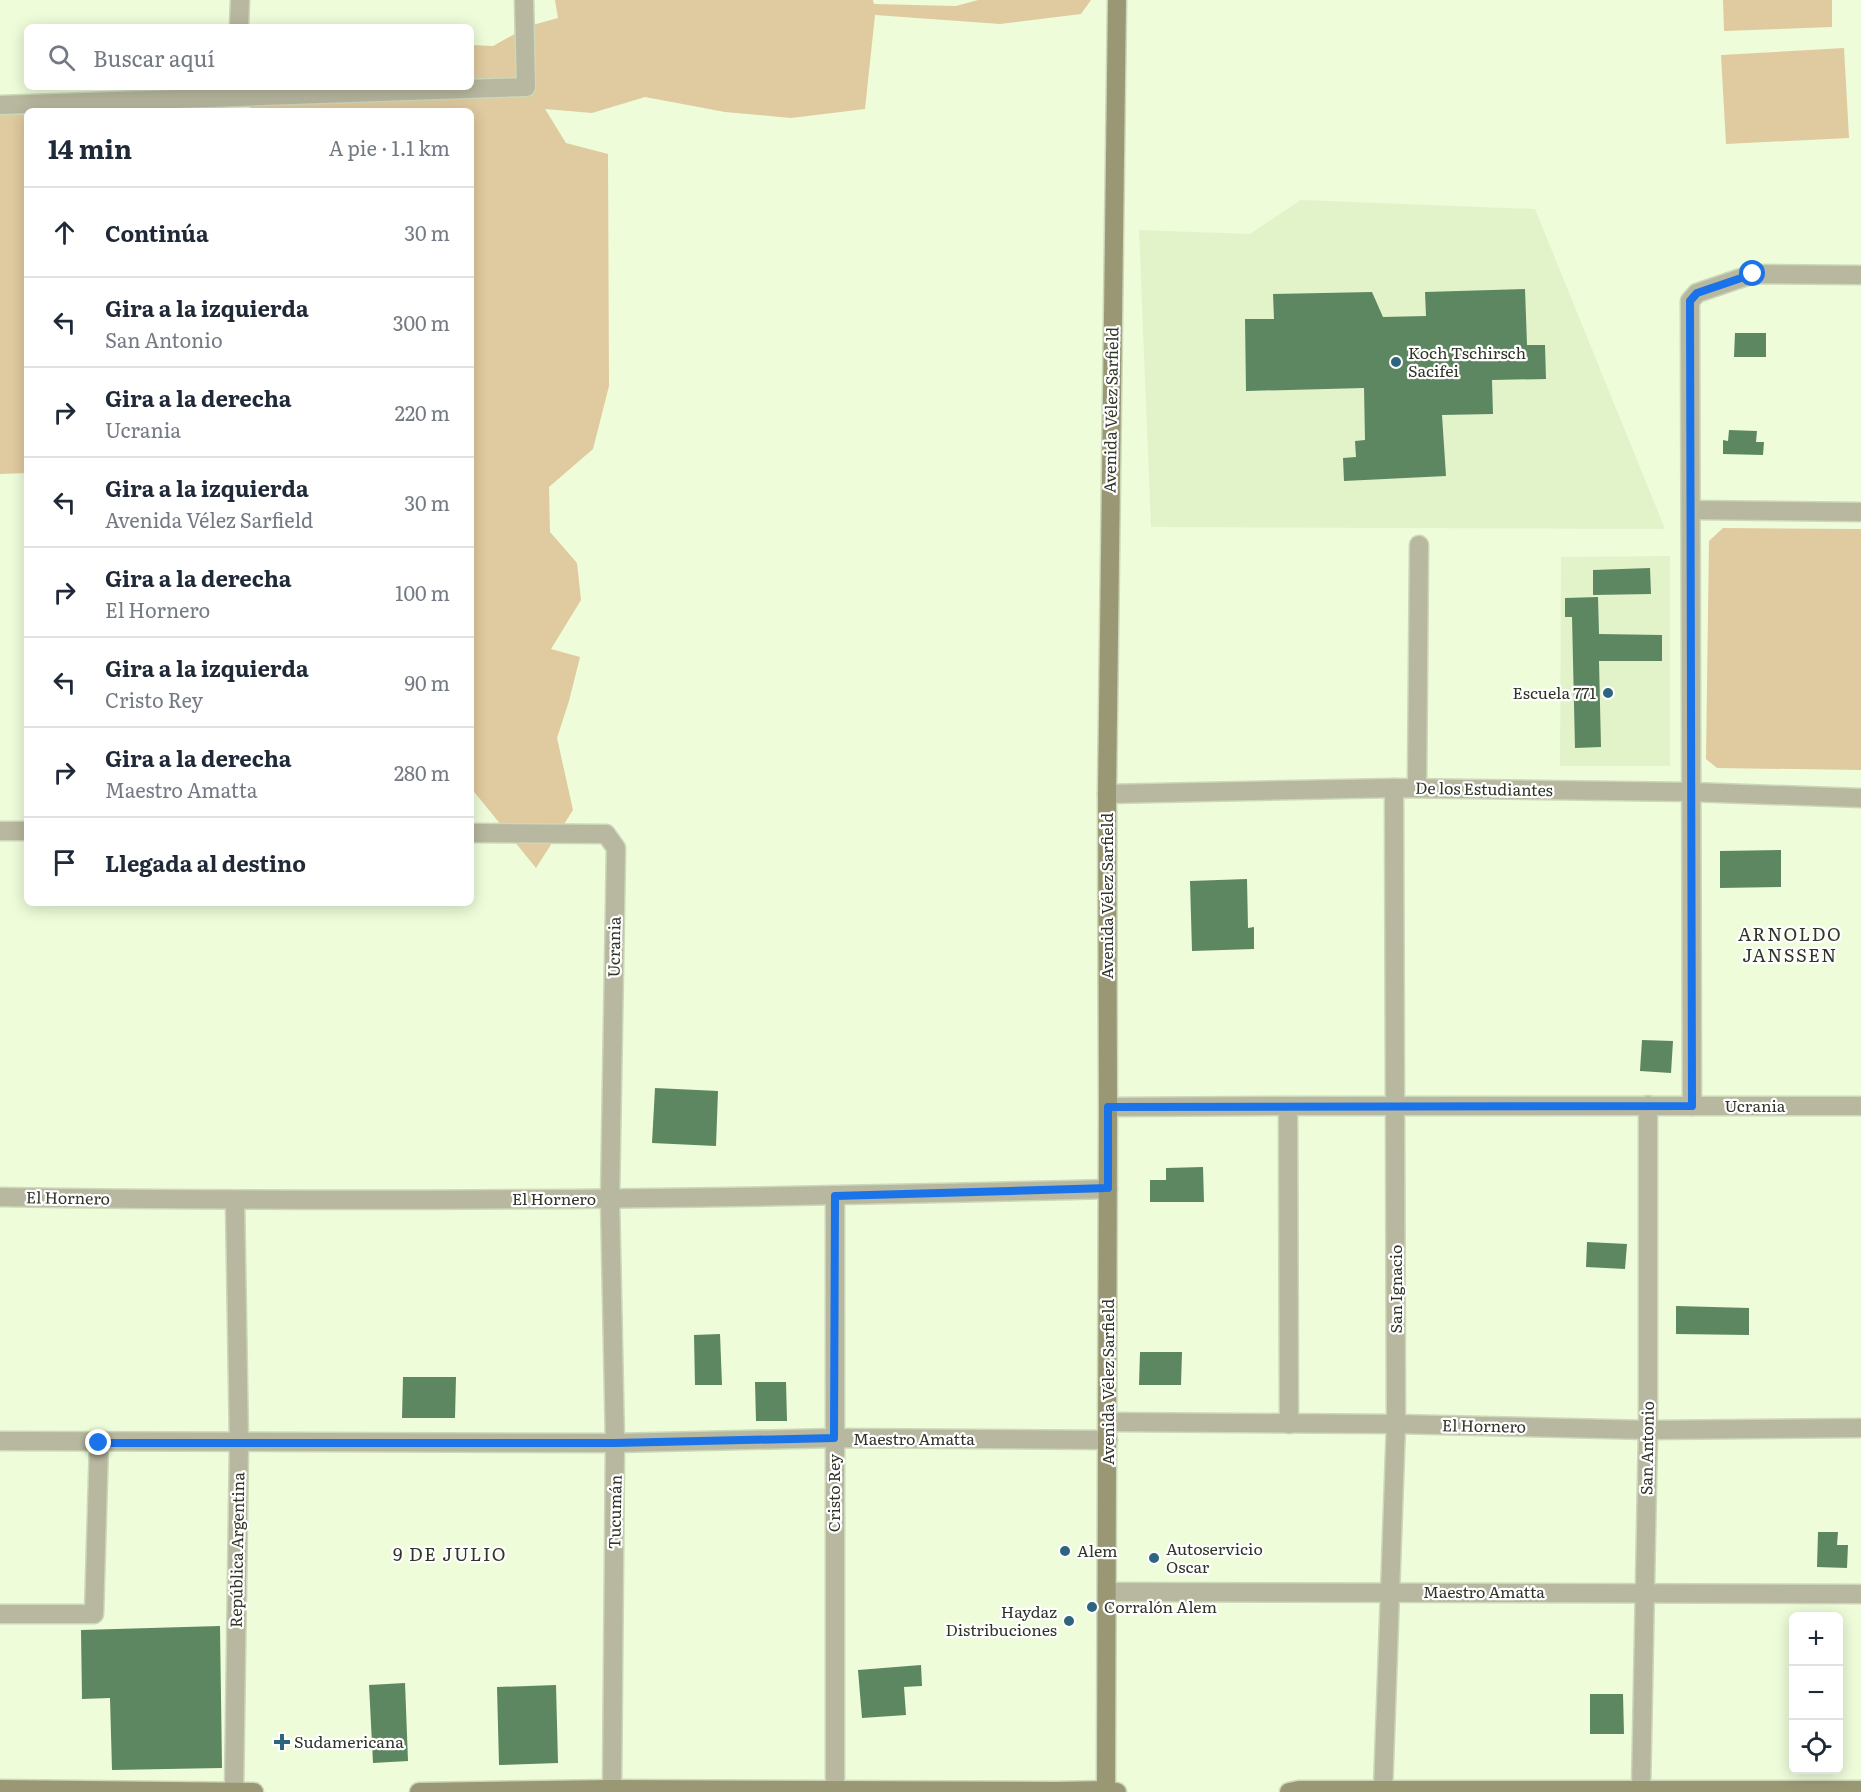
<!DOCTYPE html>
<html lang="es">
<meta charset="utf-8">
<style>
:root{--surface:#fff;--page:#f6f6f7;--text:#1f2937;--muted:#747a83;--line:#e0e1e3}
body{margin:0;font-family:Literata,serif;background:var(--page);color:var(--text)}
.controls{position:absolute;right:18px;bottom:18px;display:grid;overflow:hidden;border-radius:9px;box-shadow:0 3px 15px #0003}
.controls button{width:54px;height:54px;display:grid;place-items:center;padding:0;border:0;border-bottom:2px solid var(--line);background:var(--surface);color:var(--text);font:30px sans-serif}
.stop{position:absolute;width:18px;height:18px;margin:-14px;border:4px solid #1a73e8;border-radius:50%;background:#fff}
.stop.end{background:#1a73e8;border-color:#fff;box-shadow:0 2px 6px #0008}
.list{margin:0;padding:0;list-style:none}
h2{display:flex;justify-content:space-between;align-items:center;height:78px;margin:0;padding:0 24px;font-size:26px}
h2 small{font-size:20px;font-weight:400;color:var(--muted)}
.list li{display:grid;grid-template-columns:39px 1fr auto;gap:18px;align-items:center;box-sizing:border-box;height:90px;padding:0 24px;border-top:2px solid var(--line)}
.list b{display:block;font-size:22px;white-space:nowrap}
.list p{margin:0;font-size:20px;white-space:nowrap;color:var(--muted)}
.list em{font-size:20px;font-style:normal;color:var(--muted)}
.icon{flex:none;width:33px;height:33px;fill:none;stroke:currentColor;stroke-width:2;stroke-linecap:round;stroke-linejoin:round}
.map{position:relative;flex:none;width:1861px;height:1792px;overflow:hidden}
.search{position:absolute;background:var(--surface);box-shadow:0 3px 15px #0003;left:24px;top:24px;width:450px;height:66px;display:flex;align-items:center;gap:15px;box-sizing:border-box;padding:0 21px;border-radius:9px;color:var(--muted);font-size:22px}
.panel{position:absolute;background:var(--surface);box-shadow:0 3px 15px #0003;left:24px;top:108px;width:450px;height:798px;border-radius:9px}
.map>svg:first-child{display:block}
.built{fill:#e2f3ca}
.green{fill:#e0ca9f}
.building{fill:#5d8761}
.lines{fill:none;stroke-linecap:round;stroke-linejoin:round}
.street-casing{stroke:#ccd8ba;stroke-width:21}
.secondary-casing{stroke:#ccd8ba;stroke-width:21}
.street{stroke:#b8b79f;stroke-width:18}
.secondary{stroke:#9a9874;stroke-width:18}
.route{stroke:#1a73e8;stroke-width:8}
.poi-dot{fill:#2d657f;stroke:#fff;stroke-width:2}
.labels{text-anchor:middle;stroke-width:4.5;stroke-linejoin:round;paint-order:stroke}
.poi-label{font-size:16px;fill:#303528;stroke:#fff;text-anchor:start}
.street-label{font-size:16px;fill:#303528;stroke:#fff}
.neighbourhood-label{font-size:18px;letter-spacing:1.5px;fill:#303528;stroke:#fff}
</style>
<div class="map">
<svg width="1861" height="1792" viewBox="0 0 1861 1792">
<rect width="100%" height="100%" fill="#eefcda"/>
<!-- built -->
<g class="built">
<polygon points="1301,200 1535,209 1665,529 1151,527 1139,230 1250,234"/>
<polygon points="1670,556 1670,766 1560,766 1561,557"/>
</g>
<!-- green -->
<g class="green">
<polygon points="555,0 873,0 874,4 956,6 978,0 1091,0 1081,14 1000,24 875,15 865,109 791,118 725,112 645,97 592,113 545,109 566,143 608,154 609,386 593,449 549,487 550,532 577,563 581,600 551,649 580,657 569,701 557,738 573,810 536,868 471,788 471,111 250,111 252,87 471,87 471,45 493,46 529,26 558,18"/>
<polygon points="1723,0 1832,0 1832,27 1724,31"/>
<polygon points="1844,48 1849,138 1726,144 1721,55"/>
<polygon points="0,115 27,115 27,473 0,474"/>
<polygon points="1723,528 1861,529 1861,770 1717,768 1706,759 1709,541"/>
</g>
<!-- building -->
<g class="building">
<polygon points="1525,289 1527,345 1545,345 1546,379 1492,380 1493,414 1442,415 1446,476 1344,481 1343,458 1356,457 1355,441 1365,440 1364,388 1246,391 1245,319 1274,319 1273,294 1372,292 1383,317 1426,316 1425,292"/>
<polygon points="1735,333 1766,333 1766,357 1734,357"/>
<polygon points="1729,430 1757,431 1756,442 1764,442 1763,455 1723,454 1723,440 1728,441"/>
<polygon points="1650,568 1651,594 1593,595 1593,570"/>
<polygon points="1598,597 1599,634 1662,635 1662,661 1599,661 1601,747 1575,748 1572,617 1565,617 1565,598"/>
<polygon points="1781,850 1781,887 1720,888 1720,851"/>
<polygon points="1247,879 1248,928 1254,927 1254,949 1192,951 1190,881"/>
<polygon points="1642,1040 1673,1041 1671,1073 1640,1071"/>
<polygon points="655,1088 718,1091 716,1146 652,1143"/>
<polygon points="1203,1167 1204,1202 1150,1202 1150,1180 1166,1180 1166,1168"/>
<polygon points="1587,1242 1627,1244 1625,1269 1586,1267"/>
<polygon points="1676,1306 1749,1308 1749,1335 1676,1334"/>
<polygon points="720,1334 722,1385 695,1385 694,1335"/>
<polygon points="1140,1352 1182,1352 1181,1385 1139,1385"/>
<polygon points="403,1377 456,1377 455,1418 402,1418"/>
<polygon points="755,1382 786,1382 787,1421 756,1421"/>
<polygon points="1818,1532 1838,1532 1837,1545 1848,1545 1847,1568 1817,1567"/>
<polygon points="220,1626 222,1768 112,1770 110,1698 82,1699 81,1630"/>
<polygon points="921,1665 922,1686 904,1687 906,1715 862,1718 858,1670"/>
<polygon points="405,1683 408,1761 373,1763 369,1685"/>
<polygon points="556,1685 558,1763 499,1765 497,1687"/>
<polygon points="1590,1694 1623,1694 1624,1734 1590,1734"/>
</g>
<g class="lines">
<!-- street casing -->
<g class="street-casing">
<g id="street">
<polyline points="239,27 240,0"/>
<polyline points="0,105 526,87 524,0"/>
<polyline points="1692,510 1861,512"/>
<polyline points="1417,788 1419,545"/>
<polyline points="1107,794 1394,788 1691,792 1861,798"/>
<polyline points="0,831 27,831"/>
<polyline points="471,833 606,834 616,848 610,1199 615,1443 612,1789"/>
<polyline points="1288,1106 1289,1424"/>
<polyline points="1692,1106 1690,301 1697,293 1753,274 1861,275"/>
<polyline points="1108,1107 1288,1106 1861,1106"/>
<path d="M0,1197C369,1203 739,1199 1108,1189"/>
<polyline points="1108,1422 1396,1424 1648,1430 1861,1428"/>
<polyline points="0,1441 615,1443 834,1438 1108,1440"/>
<polyline points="1107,1592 1861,1594"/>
<polyline points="0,1614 94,1614 99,1443"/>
<polyline points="835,1790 835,1196"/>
<polyline points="1383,1790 1396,1424 1394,788"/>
<polyline points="1641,1790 1648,1430 1648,1105"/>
<polyline points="234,1792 239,1443 235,1201"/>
</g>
</g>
<!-- secondary casing -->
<g class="secondary-casing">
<g id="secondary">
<polyline points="0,1789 254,1792"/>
<polyline points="419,1792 612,1789 1056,1791 1106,1790 1117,1792"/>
<polyline points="1106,1792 1108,1107 1107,794 1117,0"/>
<polyline points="1289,1792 1299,1790 1861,1790"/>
</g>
</g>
<!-- street -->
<use href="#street" class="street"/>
<!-- secondary -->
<use href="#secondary" class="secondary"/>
</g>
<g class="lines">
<!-- route -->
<polyline class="route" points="99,1443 615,1443 834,1438 835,1196 1108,1188 1108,1107 1692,1106 1690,301 1697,293 1753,274"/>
</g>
<!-- markers -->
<g class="poi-dot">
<circle cx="1396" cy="362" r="6"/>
<circle cx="1608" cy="693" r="6"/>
<circle cx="1065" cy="1551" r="6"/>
<circle cx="1154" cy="1558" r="6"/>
<circle cx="1092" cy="1607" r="6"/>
<circle cx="1069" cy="1621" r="6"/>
<path d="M279 1733h6v6h6v6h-6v6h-6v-6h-6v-6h6z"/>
</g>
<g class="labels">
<!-- poi labels -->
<g class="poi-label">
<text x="1408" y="359">Koch Tschirsch<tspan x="1408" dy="18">Sacifei</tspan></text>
<text x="1596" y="699" text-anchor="end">Escuela 771</text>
<text x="1166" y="1555">Autoservicio<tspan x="1166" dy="18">Oscar</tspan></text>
<text x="1077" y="1557">Alem</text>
<text x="1104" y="1613">Corralón Alem</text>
<text x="1057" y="1618" text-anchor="end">Haydaz<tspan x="1057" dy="18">Distribuciones</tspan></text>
<text x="294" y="1748">Sudamericana</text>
</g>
<!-- street labels -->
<g class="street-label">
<text transform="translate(1111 410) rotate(-89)" y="6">Avenida Vélez Sarfield</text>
<text transform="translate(1484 789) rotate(1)" y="6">De los Estudiantes</text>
<text transform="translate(1107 896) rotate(-90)" y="6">Avenida Vélez Sarfield</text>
<text transform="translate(614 947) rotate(-89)" y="6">Ucrania</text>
<text x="1755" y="1112">Ucrania</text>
<text transform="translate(68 1198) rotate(1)" y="6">El Hornero</text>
<text x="554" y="1205">El Hornero</text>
<text transform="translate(1396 1289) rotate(-90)" y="6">San Ignacio</text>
<text transform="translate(1108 1382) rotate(-90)" y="6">Avenida Vélez Sarfield</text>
<text transform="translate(1484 1426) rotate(1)" y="6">El Hornero</text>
<text x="914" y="1445">Maestro Amatta</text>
<text transform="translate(1647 1448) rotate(-89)" y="6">San Antonio</text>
<text transform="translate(834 1493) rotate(-90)" y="6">Cristo Rey</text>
<text transform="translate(615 1512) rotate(-89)" y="6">Tucumán</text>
<text transform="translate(237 1550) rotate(-89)" y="6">República Argentina</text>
<text x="1484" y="1598">Maestro Amatta</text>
</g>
<!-- neighbourhood labels -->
<g class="neighbourhood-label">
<text x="1790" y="941">ARNOLDO<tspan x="1790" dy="21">JANSSEN</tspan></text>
<text x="450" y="1561">9 DE JULIO</text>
</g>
</g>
</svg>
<div class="controls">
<button>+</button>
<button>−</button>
<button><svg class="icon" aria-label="locate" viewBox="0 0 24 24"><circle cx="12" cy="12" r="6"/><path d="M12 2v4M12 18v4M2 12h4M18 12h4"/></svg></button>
</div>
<div class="stop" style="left:1753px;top:274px"></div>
<div class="stop end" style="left:99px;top:1443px"></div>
<div class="search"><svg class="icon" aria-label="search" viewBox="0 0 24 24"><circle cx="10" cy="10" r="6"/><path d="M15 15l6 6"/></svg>Buscar aquí</div>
<section class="panel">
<h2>14 min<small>A pie · 1.1 km</small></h2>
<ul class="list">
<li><svg class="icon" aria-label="ahead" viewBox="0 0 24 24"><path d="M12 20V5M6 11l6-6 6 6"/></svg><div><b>Continúa</b></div><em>30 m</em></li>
<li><svg class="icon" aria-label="left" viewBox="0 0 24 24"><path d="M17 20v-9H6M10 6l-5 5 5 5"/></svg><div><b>Gira a la izquierda</b><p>San Antonio</p></div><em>300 m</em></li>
<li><svg class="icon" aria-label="right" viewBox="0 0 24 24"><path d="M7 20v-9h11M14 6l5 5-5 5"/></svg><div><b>Gira a la derecha</b><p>Ucrania</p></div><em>220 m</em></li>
<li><svg class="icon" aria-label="left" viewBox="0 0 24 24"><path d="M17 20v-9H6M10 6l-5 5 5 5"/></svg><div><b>Gira a la izquierda</b><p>Avenida Vélez Sarfield</p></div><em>30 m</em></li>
<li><svg class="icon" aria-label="right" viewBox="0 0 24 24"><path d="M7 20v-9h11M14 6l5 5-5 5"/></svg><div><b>Gira a la derecha</b><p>El Hornero</p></div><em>100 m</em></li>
<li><svg class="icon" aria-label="left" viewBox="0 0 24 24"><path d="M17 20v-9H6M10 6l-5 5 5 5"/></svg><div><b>Gira a la izquierda</b><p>Cristo Rey</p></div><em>90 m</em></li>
<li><svg class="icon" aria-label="right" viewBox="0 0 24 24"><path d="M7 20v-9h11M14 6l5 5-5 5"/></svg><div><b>Gira a la derecha</b><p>Maestro Amatta</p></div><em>280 m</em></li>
<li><svg class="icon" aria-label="arrive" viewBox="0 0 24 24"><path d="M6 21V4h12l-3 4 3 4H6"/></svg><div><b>Llegada al destino</b></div></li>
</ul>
</section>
</div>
